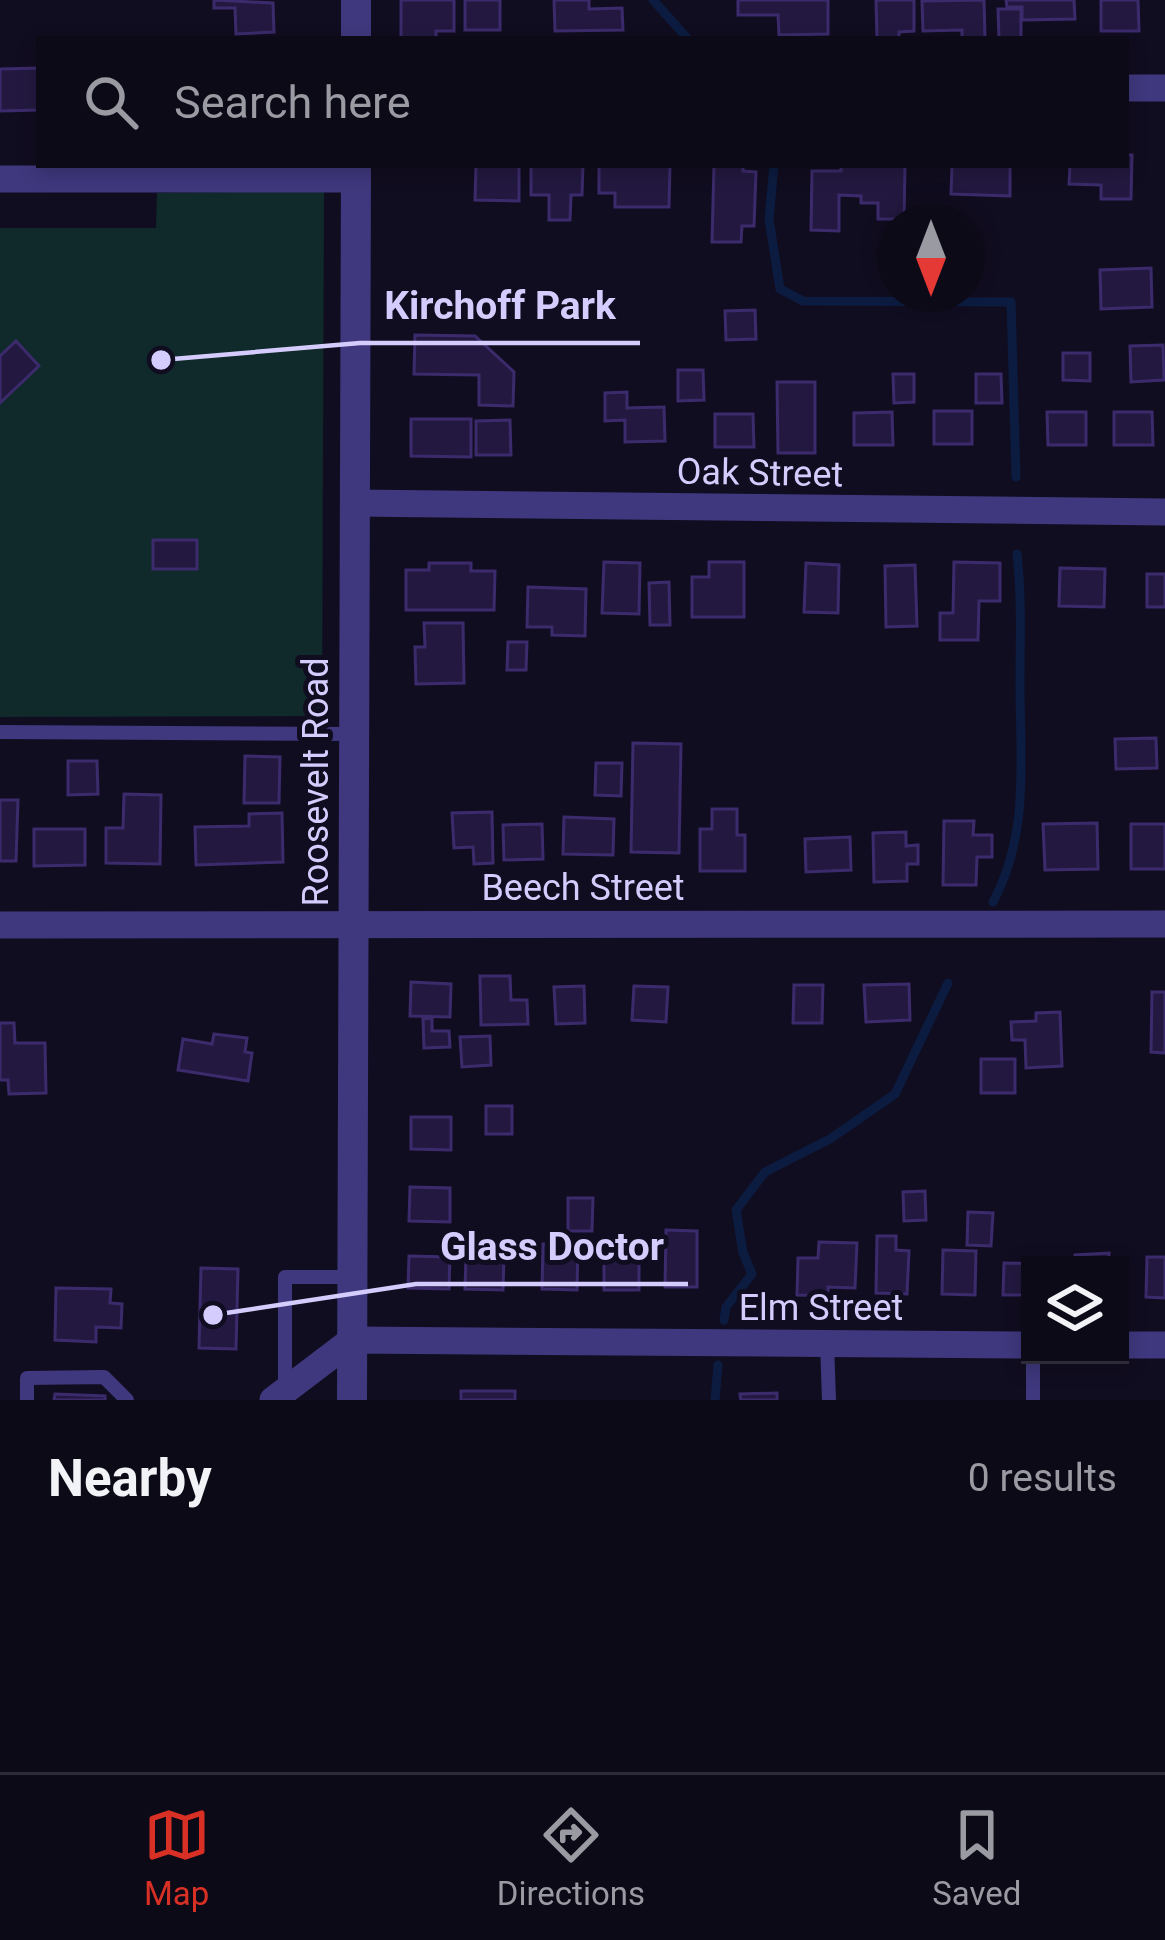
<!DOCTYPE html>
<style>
:root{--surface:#0d0a18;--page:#161321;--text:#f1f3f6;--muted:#9a9aa2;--line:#2d2b37;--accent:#d93025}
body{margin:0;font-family:Roboto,sans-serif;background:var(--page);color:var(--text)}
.controls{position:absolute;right:36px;bottom:36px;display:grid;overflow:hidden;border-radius:0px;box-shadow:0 6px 18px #0003}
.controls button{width:108px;height:108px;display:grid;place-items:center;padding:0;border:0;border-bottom:3px solid var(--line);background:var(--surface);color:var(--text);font:60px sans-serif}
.compass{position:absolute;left:877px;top:204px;width:108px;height:108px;border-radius:50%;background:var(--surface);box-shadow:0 6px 18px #0003;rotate:180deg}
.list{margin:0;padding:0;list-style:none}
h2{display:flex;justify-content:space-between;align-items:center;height:156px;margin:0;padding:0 48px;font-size:51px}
h2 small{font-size:39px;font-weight:400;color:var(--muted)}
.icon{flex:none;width:66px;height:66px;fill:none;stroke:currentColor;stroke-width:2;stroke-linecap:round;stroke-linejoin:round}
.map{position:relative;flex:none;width:1165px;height:1400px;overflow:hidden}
.search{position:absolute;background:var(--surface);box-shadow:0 6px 18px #0003;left:36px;right:36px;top:36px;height:132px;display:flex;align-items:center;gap:30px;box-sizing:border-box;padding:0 42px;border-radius:0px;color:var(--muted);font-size:45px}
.sheet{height:372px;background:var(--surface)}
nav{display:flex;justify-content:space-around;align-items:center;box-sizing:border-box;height:168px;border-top:3px solid var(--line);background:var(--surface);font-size:33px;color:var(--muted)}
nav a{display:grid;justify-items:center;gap:6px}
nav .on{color:var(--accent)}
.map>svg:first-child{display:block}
.green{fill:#10292a}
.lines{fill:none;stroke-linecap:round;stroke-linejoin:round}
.stream{stroke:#0c1c40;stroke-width:9}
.building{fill:#231940;stroke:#3c2b6c;stroke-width:3}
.service{stroke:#3f387e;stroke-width:14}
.minor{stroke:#3f387e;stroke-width:27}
.tertiary{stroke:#3f387e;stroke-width:30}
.labels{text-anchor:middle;stroke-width:10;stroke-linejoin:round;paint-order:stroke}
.street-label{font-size:36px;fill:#d5ccfe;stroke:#110d20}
.leader{fill:none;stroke:#d5ccfe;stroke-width:4.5}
.callout-dot{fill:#d5ccfe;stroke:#110d20;stroke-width:4.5}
.callout-label{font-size:39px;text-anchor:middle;font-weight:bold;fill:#d5ccfe;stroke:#110d20;stroke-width:10;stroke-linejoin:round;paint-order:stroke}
</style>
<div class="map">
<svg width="1165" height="1400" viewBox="0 0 1165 1400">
<rect width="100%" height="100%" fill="#110d20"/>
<!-- green -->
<polygon class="green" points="324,191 322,716 0,717 0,228 156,228 157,193"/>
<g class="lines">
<!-- stream -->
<g class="stream">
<polyline points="653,0 688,39"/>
<polyline points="774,165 769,219 780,289 803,301 1011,302 1016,477"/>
<path d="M993,902C1030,833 1020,760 1020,684C1020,640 1022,598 1017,554"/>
<polyline points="724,1320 726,1307 752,1274 743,1253 736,1210 765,1172 830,1139 895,1094 948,983"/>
<polyline points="715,1400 718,1365"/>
</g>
</g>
<!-- building -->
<g class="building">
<polygon points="214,0 273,3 274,32 236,34 235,8 214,8"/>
<polygon points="401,0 454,0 454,31 436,31 436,39 401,39"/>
<rect x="465" y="0" width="35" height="30"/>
<polygon points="554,0 589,0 589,9 622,8 623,30 555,31"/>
<polygon points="738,0 828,0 828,34 779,35 778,15 738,15"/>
<polygon points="876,0 914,0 914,31 899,32 899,39 877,39"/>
<polygon points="984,0 985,39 962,39 962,30 923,31 922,1"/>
<polygon points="1006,0 1074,0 1075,19 1022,20 1022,7 1007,7"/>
<polygon points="1101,0 1138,0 1139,31 1101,31"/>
<polygon points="998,9 1021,9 1021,38 999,39"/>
<polygon points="39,68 39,110 0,111 0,69"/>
<polygon points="1126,155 1132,155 1131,199 1101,199 1101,185 1069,184 1070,165 1126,165"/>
<polygon points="476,165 519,165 519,201 475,200"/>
<polygon points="531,165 583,165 582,195 571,195 570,220 549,220 549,195 531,195"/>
<polygon points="599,165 670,165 669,207 615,207 615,193 599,193"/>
<polygon points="714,165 743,165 743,171 756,172 754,226 742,226 741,242 712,242"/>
<polygon points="841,165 905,165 904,219 878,219 878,203 861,203 861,196 839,195 839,231 811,230 812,171 841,171"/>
<polygon points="952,165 1010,165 1010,196 951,194"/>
<polygon points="1151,268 1152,307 1101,309 1100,270"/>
<polygon points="755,310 756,339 726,340 725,311"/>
<polygon points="415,335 475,336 514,372 513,406 479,405 479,375 414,374"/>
<polygon points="16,341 39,366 0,403 0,356"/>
<polygon points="1163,345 1164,380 1131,382 1130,346"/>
<polygon points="1063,353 1090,353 1090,381 1063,380"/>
<polygon points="678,370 703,370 704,400 678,401"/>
<polygon points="893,374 914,374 914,402 894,403"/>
<polygon points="976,374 1001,374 1002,403 976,403"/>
<polygon points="777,382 815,382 815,453 778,453"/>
<polygon points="627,392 627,408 664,407 665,441 625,442 625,420 605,421 605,393"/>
<rect x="934" y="411" width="38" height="33"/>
<polygon points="892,412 893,445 854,445 854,413"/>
<polygon points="1047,412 1086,412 1086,445 1048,445"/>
<polygon points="1114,412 1152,412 1153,445 1114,445"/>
<polygon points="715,414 753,414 754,447 715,447"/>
<polygon points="411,419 471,419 471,457 411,456"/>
<polygon points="510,420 511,455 476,455 476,421"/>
<rect x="153" y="540" width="44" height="29"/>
<polygon points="604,562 640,563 639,614 602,613"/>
<polygon points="709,562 744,562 744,617 692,617 692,577 709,577"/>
<polygon points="954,562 1000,563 1000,601 979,601 978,640 940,640 940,613 953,613"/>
<polygon points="429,563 471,563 471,571 495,571 494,610 406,610 406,570 429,570"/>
<polygon points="806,563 839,565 838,613 804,612"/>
<polygon points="915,565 917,626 886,627 885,566"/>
<polygon points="1060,568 1105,569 1104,607 1059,606"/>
<rect x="1147" y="574" width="18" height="33"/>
<polygon points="669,582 670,625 650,625 649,583"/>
<polygon points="528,587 586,589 585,636 552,635 552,627 527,627"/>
<polygon points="424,623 463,623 464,683 416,684 415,647 425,647"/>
<polygon points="508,642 527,642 526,670 507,670"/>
<polygon points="1156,738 1157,768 1116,769 1115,739"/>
<polygon points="633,743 681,744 679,853 631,852"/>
<polygon points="245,756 280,757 279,803 244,803"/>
<polygon points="68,761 97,761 98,794 68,795"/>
<polygon points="596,763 622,763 621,796 595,795"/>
<polygon points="124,794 161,795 160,864 106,863 106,828 123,828"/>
<polygon points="0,800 18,800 16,861 0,861"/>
<polygon points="712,809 737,809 737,835 745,835 745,871 700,871 700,829 712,829"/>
<polygon points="492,812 493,863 474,864 473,847 454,848 452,813"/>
<polygon points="282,813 283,862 196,865 195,827 249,826 249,814"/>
<polygon points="564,817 614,819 613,855 563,854"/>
<polygon points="944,821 974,821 973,835 992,835 992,857 977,857 976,885 943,885"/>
<polygon points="1097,823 1098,869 1045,870 1043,824"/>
<polygon points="542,824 543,859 504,860 503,825"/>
<rect x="1131" y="824" width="34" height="45"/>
<polygon points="34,829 85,829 85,865 34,866"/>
<polygon points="906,832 906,846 918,845 918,864 907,864 907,881 874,882 873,833"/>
<polygon points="850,837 851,870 806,872 805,839"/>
<polygon points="480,976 510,976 511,1000 527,1000 528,1024 481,1025"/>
<polygon points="411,982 451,984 450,1017 410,1016"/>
<polygon points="909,984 910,1020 866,1022 864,985"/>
<polygon points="794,985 823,985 822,1023 793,1023"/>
<polygon points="584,986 585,1023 556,1024 554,987"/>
<polygon points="634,986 668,987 666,1022 632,1020"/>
<polygon points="1152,992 1165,992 1165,1053 1151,1052"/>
<polygon points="1060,1012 1062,1066 1026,1068 1025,1040 1012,1040 1011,1022 1036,1021 1036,1013"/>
<polygon points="432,1018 432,1031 449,1031 450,1047 424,1048 423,1019"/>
<polygon points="0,1023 14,1023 15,1043 45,1043 46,1093 9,1094 8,1080 0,1080"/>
<polygon points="214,1034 247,1038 245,1052 252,1053 248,1081 178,1070 183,1039 212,1044"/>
<polygon points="490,1036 491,1065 462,1067 460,1037"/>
<rect x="981" y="1059" width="34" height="34"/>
<rect x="486" y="1106" width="26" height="28"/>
<polygon points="411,1117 451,1117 451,1150 411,1149"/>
<polygon points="410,1187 450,1188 450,1222 409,1221"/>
<polygon points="925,1191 926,1220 904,1221 903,1192"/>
<polygon points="568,1198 593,1198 592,1231 568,1231"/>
<polygon points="968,1212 993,1213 991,1246 967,1245"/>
<polygon points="666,1230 697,1231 697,1287 665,1287"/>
<polygon points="877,1236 896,1236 896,1250 909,1251 907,1294 876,1293"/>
<polygon points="819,1242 857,1243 855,1288 828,1287 828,1296 797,1295 798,1258 818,1258"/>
<polygon points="543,1244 578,1245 577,1290 542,1289"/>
<rect x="604" y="1244" width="35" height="46"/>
<polygon points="943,1250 976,1251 975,1295 942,1294"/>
<polygon points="1109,1253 1109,1265 1075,1265 1075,1255"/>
<polygon points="409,1256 450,1257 449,1289 408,1288"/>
<polygon points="466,1256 504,1256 503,1290 465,1289"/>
<polygon points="1147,1257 1165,1257 1165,1298 1146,1297"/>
<polygon points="1004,1263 1047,1264 1047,1265 1030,1265 1030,1295 1003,1295"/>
<polygon points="201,1268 238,1269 236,1349 199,1348"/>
<polygon points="56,1288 111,1289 110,1303 122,1304 121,1328 96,1327 96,1342 55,1340"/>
<rect x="461" y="1391" width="54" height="9"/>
<polygon points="777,1393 777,1400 741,1400 740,1394"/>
<polygon points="55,1394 105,1396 105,1400 54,1400"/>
</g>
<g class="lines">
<!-- service -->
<g class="service">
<polyline points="0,732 354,734"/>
<polyline points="827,1343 829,1400"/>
<polyline points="285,1391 285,1277 352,1277"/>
<polyline points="27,1400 27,1378 104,1377 127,1400"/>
<polyline points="1033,1400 1033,1355"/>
</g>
<!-- minor -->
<g class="minor">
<polyline points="1126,88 1165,88"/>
<polyline points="0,179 355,179"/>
<polyline points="354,503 1165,512"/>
<polyline points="0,925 1165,924"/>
<polyline points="1120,1345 1165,1345"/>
<polyline points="273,1400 352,1340 1030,1345"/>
</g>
<!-- tertiary -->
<g class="tertiary">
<polyline points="356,39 356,0"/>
<polyline points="352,1400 356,165"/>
</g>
</g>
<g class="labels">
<!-- street labels -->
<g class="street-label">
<text transform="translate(760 472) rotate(1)" y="13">Oak Street</text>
<text transform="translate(315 782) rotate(-90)" y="13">Roosevelt Road</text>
<text x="583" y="900">Beech Street</text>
<text x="821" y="1320">Elm Street</text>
</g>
</g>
<!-- callouts -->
<path class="leader" d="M161 360L360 343H640M213 1315L416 1284H688"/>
<g class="callout-dot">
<circle cx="161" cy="360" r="12"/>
<circle cx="213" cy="1315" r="12"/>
</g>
<g class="callout-label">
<text x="500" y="319">Kirchoff Park</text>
<text x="552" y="1260">Glass Doctor</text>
</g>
</svg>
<div class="controls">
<button><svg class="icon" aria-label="layers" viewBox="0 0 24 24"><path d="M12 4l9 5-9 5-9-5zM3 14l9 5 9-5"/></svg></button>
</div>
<svg class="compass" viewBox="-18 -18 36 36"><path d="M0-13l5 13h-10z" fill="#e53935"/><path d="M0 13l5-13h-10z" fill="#9a9aa2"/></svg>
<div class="search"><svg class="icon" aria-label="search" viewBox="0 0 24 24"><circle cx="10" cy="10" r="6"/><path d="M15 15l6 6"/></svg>Search here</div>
</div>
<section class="sheet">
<h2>Nearby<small>0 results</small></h2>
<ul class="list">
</ul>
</section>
<nav>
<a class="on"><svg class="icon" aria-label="map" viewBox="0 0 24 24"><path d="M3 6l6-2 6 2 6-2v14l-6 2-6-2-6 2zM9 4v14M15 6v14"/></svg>Map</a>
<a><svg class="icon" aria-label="directions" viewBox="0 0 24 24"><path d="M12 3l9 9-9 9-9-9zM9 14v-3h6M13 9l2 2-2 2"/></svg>Directions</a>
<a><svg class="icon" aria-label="saved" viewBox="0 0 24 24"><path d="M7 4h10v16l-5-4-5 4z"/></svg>Saved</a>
</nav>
